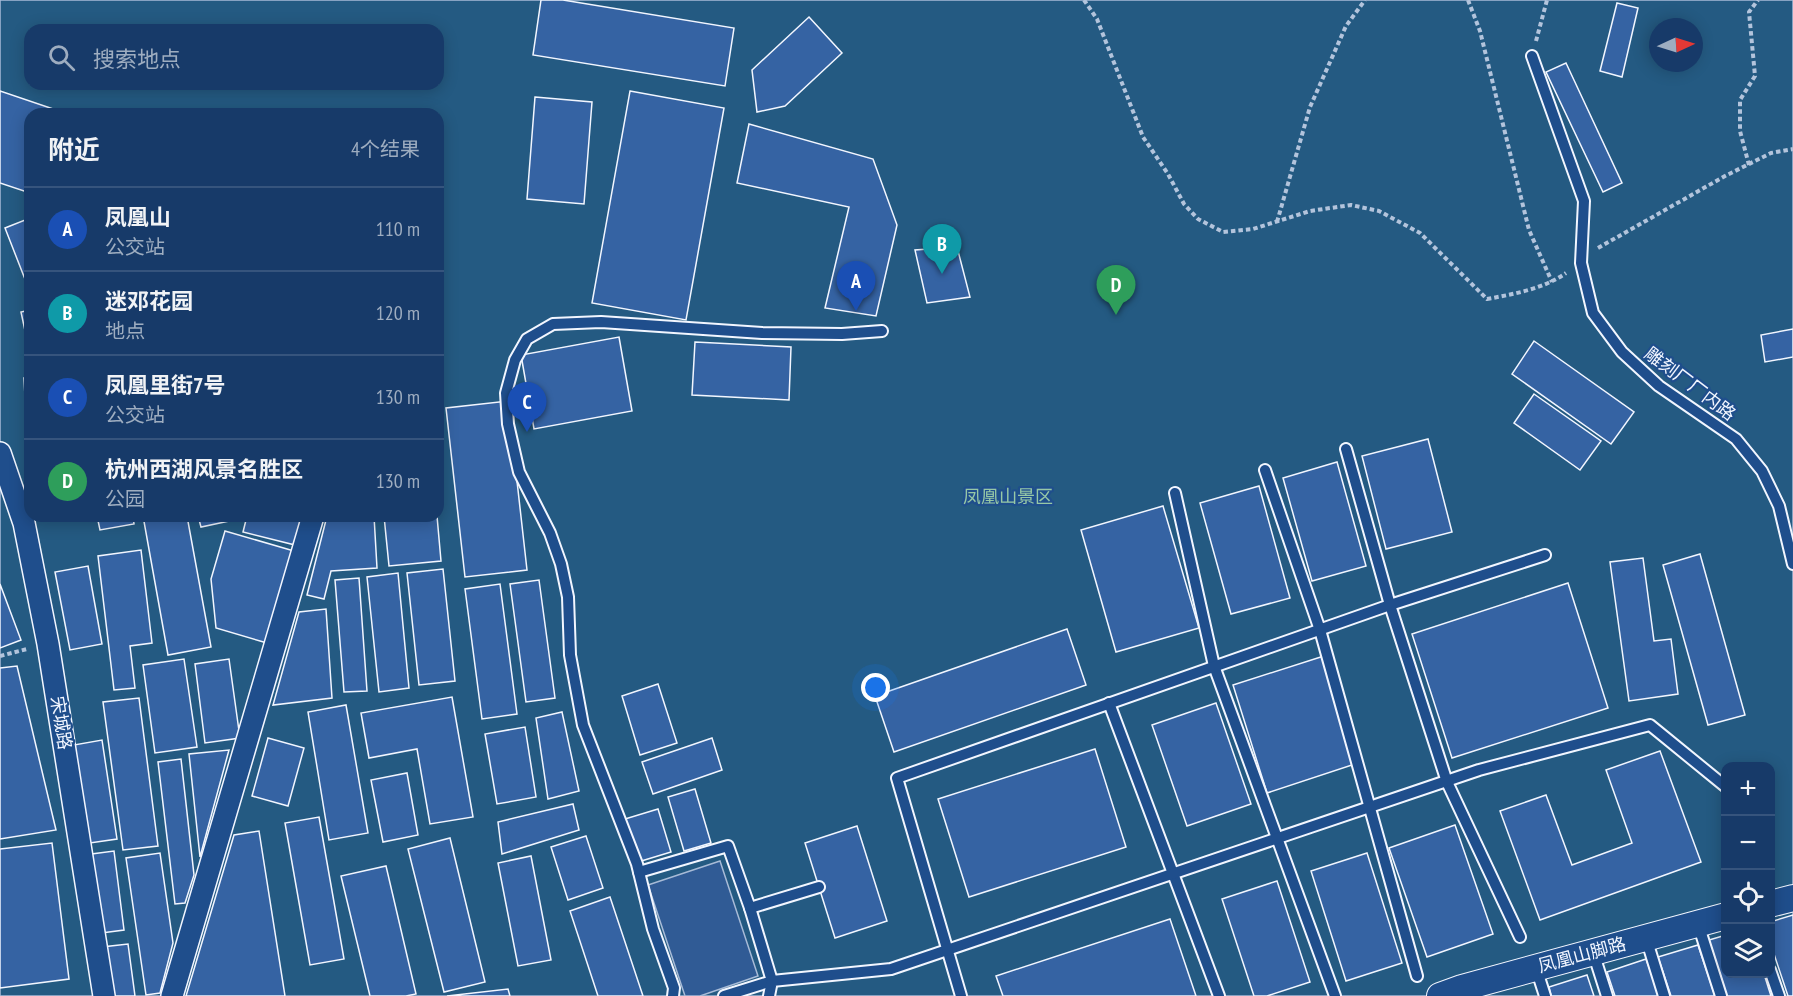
<!DOCTYPE html>
<html lang="zh">
<meta charset="utf-8">
<style>
:root{--surface:#173a69;--page:#20416f;--text:#f1f3f6;--muted:#9eadc0;--line:#36547d;--accent:#8abfa5}
body{margin:0;font-family:"PT Sans Narrow","Noto Sans SC",sans-serif;background:var(--page);color:var(--text)}
.controls{position:absolute;right:18px;bottom:18px;display:grid;overflow:hidden;border-radius:12px;box-shadow:0 3px 15px #0003}
.controls button{width:54px;height:54px;display:grid;place-items:center;padding:0;border:0;border-bottom:2px solid var(--line);background:var(--surface);color:var(--text);font:30px sans-serif}
.compass{position:absolute;left:1649px;top:18px;width:54px;height:54px;border-radius:50%;background:var(--surface);box-shadow:0 3px 15px #0003;rotate:86deg}
.you{position:absolute;left:876px;top:688px;width:21px;height:21px;margin:-15px;border:4px solid #fff;border-radius:50%;background:#1a73e8;box-shadow:0 0 0 9px #1a73e833}
.badge{display:grid;place-items:center;width:39px;height:39px;border-radius:50%;background:var(--accent);color:#fff;font-size:20px;font-weight:700}
.pin{position:absolute;translate:-50% -50px;filter:drop-shadow(0 2px 3px #0008)}
.pin::after{content:'';position:absolute;top:32px;width:21px;height:18px;background:inherit;clip-path:polygon(0 0,100% 0,50% 100%)}
.list{margin:0;padding:0;list-style:none}
h2{display:flex;justify-content:space-between;align-items:center;height:78px;margin:0;padding:0 24px;font-size:26px}
h2 small{font-size:20px;font-weight:400;color:var(--muted)}
.list li{display:grid;grid-template-columns:39px 1fr auto;gap:18px;align-items:center;box-sizing:border-box;height:84px;padding:0 24px;border-top:2px solid var(--line)}
.list b{display:block;font-size:22px;white-space:nowrap}
.list p{margin:0;font-size:20px;white-space:nowrap;color:var(--muted)}
.list em{font-size:20px;font-style:normal;color:var(--muted)}
.icon{flex:none;width:33px;height:33px;fill:none;stroke:currentColor;stroke-width:2;stroke-linecap:round;stroke-linejoin:round}
.map{position:relative;flex:none;width:1793px;height:996px;overflow:hidden}
.search{position:absolute;background:var(--surface);box-shadow:0 3px 15px #0003;left:24px;top:24px;width:420px;height:66px;display:flex;align-items:center;gap:15px;box-sizing:border-box;padding:0 21px;border-radius:18px;color:var(--muted);font-size:22px}
.panel{position:absolute;background:var(--surface);box-shadow:0 3px 15px #0003;left:24px;top:108px;width:420px;height:414px;border-radius:18px}
.map>svg:first-child{display:block}
.green{fill:#245a82;stroke:#a8bbd7;stroke-width:1.5;fill-rule:evenodd}
.parking{fill:#305b95;stroke:#a8bbd7;stroke-width:1.5}
.building{fill:#3563a3;stroke:#f2f6ff;stroke-width:1.5}
.lines{fill:none;stroke-linecap:round;stroke-linejoin:round}
.service-casing{stroke:#f2f6ff;stroke-width:14}
.minor-casing{stroke:#f2f6ff;stroke-width:24}
.tertiary-casing{stroke:#f2f6ff;stroke-width:28}
.path{stroke:#b3c4dc;stroke-width:4;stroke-dasharray:4.5 3;stroke-linecap:butt}
.service{stroke:#1f4e8c;stroke-width:10}
.minor{stroke:#1f4e8c;stroke-width:21}
.tertiary{stroke:#1f4e8c;stroke-width:26}
.labels{text-anchor:middle;stroke-width:4.5;stroke-linejoin:round;paint-order:stroke}
.street-label{font-size:18px;fill:#f2f6ff;stroke:#1f4e8c}
.park-label{font-size:18px;fill:#97c8a6;stroke:#1f4e8c}
</style>
<div class="map">
<svg width="1793" height="996" viewBox="0 0 1793 996">
<rect width="100%" height="100%" fill="#1f4e8c"/>
<!-- green -->
<path class="green" d="M0,0H1793V996H0ZM1658,27H1694V63H1658ZM30,30H438V84H30ZM30,114H438V516H30ZM1726,766H1770V974H1726Z"/>
<!-- parking -->
<polygon class="parking" points="720,861 758,976 700,996 685,996 648,885"/>
<!-- building -->
<g class="building">
<polygon points="541,0 563,0 734,28 725,86 533,55"/>
<polygon points="1617,3 1638,8 1622,77 1600,71"/>
<polygon points="809,17 842,53 785,106 757,112 752,70"/>
<polygon points="1566,63 1622,183 1603,192 1546,72"/>
<polygon points="0,91 68,114 30,114 30,193 0,183"/>
<polygon points="630,91 724,108 686,320 592,303"/>
<polygon points="535,97 592,102 584,204 527,199"/>
<polygon points="749,124 873,159 897,225 876,316 825,308 849,207 737,183"/>
<polygon points="30,218 30,292 5,228"/>
<polygon points="957,247 970,297 927,303 915,250"/>
<polygon points="30,310 30,354 21,312"/>
<polygon points="1793,329 1793,357 1765,362 1761,335"/>
<polygon points="619,337 632,411 534,429 521,355"/>
<polygon points="1534,341 1634,412 1611,444 1512,374"/>
<polygon points="695,342 791,347 789,400 692,395"/>
<polygon points="24,378 30,378 30,433 27,433"/>
<polygon points="1534,394 1601,441 1580,470 1514,423"/>
<polygon points="508,401 527,570 465,577 446,408"/>
<polygon points="1428,439 1452,532 1386,549 1362,456"/>
<polygon points="1337,462 1366,566 1312,581 1283,478"/>
<polygon points="1259,486 1290,598 1231,614 1200,503"/>
<polygon points="1163,506 1199,628 1116,652 1081,530"/>
<polygon points="97,516 133,516 134,524 100,530"/>
<polygon points="143,516 187,516 211,647 168,655"/>
<polygon points="198,516 239,516 239,519 201,527"/>
<polygon points="247,516 302,516 295,545 243,532"/>
<polygon points="327,516 374,516 377,568 331,571 324,599 307,595"/>
<polygon points="384,516 437,516 441,561 389,566"/>
<polygon points="225,531 294,551 267,643 216,628 211,579"/>
<polygon points="141,550 152,643 130,646 135,688 114,690 98,556"/>
<polygon points="1700,554 1745,715 1708,725 1663,565"/>
<polygon points="1643,558 1654,641 1671,639 1678,694 1629,701 1610,562"/>
<polygon points="88,566 102,644 70,650 55,572"/>
<polygon points="443,569 455,681 419,685 407,573"/>
<polygon points="398,573 409,688 379,692 367,577"/>
<polygon points="359,578 367,691 344,692 335,580"/>
<polygon points="539,580 555,698 526,702 510,584"/>
<polygon points="1568,583 1608,708 1452,758 1412,634"/>
<polygon points="0,584 21,640 0,648"/>
<polygon points="500,584 517,714 482,719 465,589"/>
<polygon points="326,609 332,698 273,705 299,612"/>
<polygon points="1067,629 1086,685 894,752 875,696"/>
<polygon points="1327,655 1361,762 1267,793 1233,685"/>
<polygon points="184,659 197,747 155,753 143,665"/>
<polygon points="229,659 240,738 205,743 195,664"/>
<polygon points="17,666 56,830 0,839 0,668"/>
<polygon points="658,684 677,743 640,755 622,696"/>
<polygon points="452,697 473,817 430,824 417,749 369,758 361,713"/>
<polygon points="139,698 158,846 123,850 103,702"/>
<polygon points="1216,703 1251,804 1187,826 1152,725"/>
<polygon points="346,705 368,833 329,840 308,712"/>
<polygon points="562,712 579,791 548,799 536,718"/>
<polygon points="525,727 536,797 497,804 485,734"/>
<polygon points="268,738 304,748 288,806 252,796"/>
<polygon points="712,738 722,770 653,794 642,762"/>
<polygon points="102,740 117,839 83,844 68,746"/>
<polygon points="1095,749 1126,847 969,897 938,799"/>
<polygon points="229,750 200,857 189,754"/>
<polygon points="1660,751 1701,862 1540,920 1500,811 1546,795 1572,865 1632,843 1606,770"/>
<polygon points="181,759 194,875 185,903 175,904 158,762"/>
<polygon points="407,773 418,835 383,842 371,780"/>
<polygon points="695,789 711,843 684,851 668,797"/>
<polygon points="573,804 579,830 502,854 498,822"/>
<polygon points="658,809 671,852 638,862 625,819"/>
<polygon points="319,817 344,959 310,965 285,823"/>
<polygon points="1455,825 1493,934 1427,957 1389,848"/>
<polygon points="857,826 887,921 835,938 805,843"/>
<polygon points="259,831 285,996 186,996 234,835"/>
<polygon points="586,836 603,888 568,900 551,847"/>
<polygon points="450,838 485,982 444,992 408,849"/>
<polygon points="52,843 69,979 0,988 0,849"/>
<polygon points="114,851 124,930 94,934 84,855"/>
<polygon points="160,853 173,943 160,993 146,995 126,858"/>
<polygon points="1367,853 1402,963 1346,981 1311,871"/>
<polygon points="531,856 551,960 518,966 498,863"/>
<polygon points="386,866 416,994 406,996 370,996 341,876"/>
<polygon points="1277,881 1310,982 1267,996 1254,996 1222,899"/>
<polygon points="610,897 643,996 598,996 570,911"/>
<polygon points="1793,915 1793,996 1788,996 1770,942 1770,922"/>
<polygon points="1170,919 1196,996 1003,996 996,976"/>
<polygon points="1726,935 1726,974 1764,974 1771,996 1727,996 1709,940"/>
<polygon points="128,944 135,996 109,996 102,947"/>
<polygon points="1698,945 1715,996 1671,996 1658,957"/>
<polygon points="1646,959 1659,996 1615,996 1607,972"/>
<polygon points="1587,975 1594,996 1551,996 1549,987"/>
<polygon points="508,989 510,996 447,996"/>
</g>
<g class="lines">
<!-- service casing -->
<g class="service-casing">
<g id="service">
<polyline points="1532,56 1584,201 1581,263 1593,313 1622,352 1659,386 1736,439 1762,471 1779,506 1793,564"/>
<polyline points="1346,449 1390,605 1447,782 1520,937"/>
<polyline points="1265,470 1320,630 1417,976"/>
<polyline points="1175,493 1214,666 1335,996"/>
<polyline points="1109,703 1219,996"/>
<polyline points="639,872 728,846 750,908 819,887"/>
<polyline points="1698,924 1721,996"/>
<polyline points="1646,938 1664,996"/>
<polyline points="1593,952 1607,996"/>
<polyline points="1536,968 1545,996"/>
<polyline points="1770,970 1779,996"/>
<polyline points="673,996 674,988 653,929 637,864 583,725 570,655 568,597 561,564 550,533 519,472 508,424 506,393 515,360 527,339 553,324 601,322 762,333 842,334 882,331"/>
<polyline points="724,996 772,981 750,908"/>
<polyline points="769,996 772,981 891,969 1479,770 1650,725 1726,787"/>
<polyline points="961,996 897,778 1390,605 1545,555"/>
</g>
</g>
<!-- minor casing -->
<g class="minor-casing">
<g id="minor">
<polyline points="0,453 24,523 48,644 104,996"/>
<polyline points="172,996 313,516"/>
</g>
</g>
<!-- tertiary casing -->
<g class="tertiary-casing">
<g id="tertiary">
<polyline points="1770,904 1793,898"/>
<polyline points="1440,996 1462,988 1726,916"/>
</g>
</g>
<!-- path -->
<g class="path">
<path d="M1084,0L1097,19L1143,137L1168,174L1184,204L1198,219L1223,232L1253,229L1310,211L1351,205L1379,211L1420,233L1487,299C1514,294 1543,289 1566,273"/>
<polyline points="1468,0 1480,31 1529,230 1552,282"/>
<polyline points="1536,41 1547,0"/>
<polyline points="1749,165 1740,131 1740,100 1755,76 1749,12 1758,0"/>
<polyline points="1277,222 1310,107 1346,26 1365,0"/>
<polyline points="1598,248 1725,176 1771,153 1793,149"/>
<polyline points="0,656 27,649"/>
</g>
<!-- service -->
<use href="#service" class="service"/>
<!-- minor -->
<use href="#minor" class="minor"/>
<!-- tertiary -->
<use href="#tertiary" class="tertiary"/>
</g>
<g class="labels">
<!-- street labels -->
<g class="street-label">
<text transform="translate(1690 384) rotate(37)" y="6">雕刻厂厂内路</text>
<text transform="translate(61 723) rotate(81)" y="6">宋城路</text>
<text transform="translate(1582 955) rotate(-15)" y="6">凤凰山脚路</text>
</g>
<!-- park labels -->
<g class="park-label">
<text x="1008" y="503">凤凰山景区</text>
</g>
</g>
</svg>
<div class="controls">
<button>+</button>
<button>−</button>
<button><svg class="icon" aria-label="locate" viewBox="0 0 24 24"><circle cx="12" cy="12" r="6"/><path d="M12 2v4M12 18v4M2 12h4M18 12h4"/></svg></button>
<button><svg class="icon" aria-label="layers" viewBox="0 0 24 24"><path d="M12 4l9 5-9 5-9-5zM3 14l9 5 9-5"/></svg></button>
</div>
<svg class="compass" viewBox="-18 -18 36 36"><path d="M0-13l5 13h-10z" fill="#e53935"/><path d="M0 13l5-13h-10z" fill="#9eadc0"/></svg>
<div class="you"></div>
<div class="pin badge" style="left:856px;top:311px;background:#1a4fb4">A</div>
<div class="pin badge" style="left:942px;top:274px;background:#0f9aa8">B</div>
<div class="pin badge" style="left:527px;top:432px;background:#1a4fb4">C</div>
<div class="pin badge" style="left:1116px;top:315px;background:#2e9e5b">D</div>
<div class="search"><svg class="icon" aria-label="search" viewBox="0 0 24 24"><circle cx="10" cy="10" r="6"/><path d="M15 15l6 6"/></svg>搜索地点</div>
<section class="panel">
<h2>附近<small>4个结果</small></h2>
<ul class="list">
<li><span class="badge" style="background:#1a4fb4">A</span><div><b>凤凰山</b><p>公交站</p></div><em>110 m</em></li>
<li><span class="badge" style="background:#0f9aa8">B</span><div><b>迷邓花园</b><p>地点</p></div><em>120 m</em></li>
<li><span class="badge" style="background:#1a4fb4">C</span><div><b>凤凰里街7号</b><p>公交站</p></div><em>130 m</em></li>
<li><span class="badge" style="background:#2e9e5b">D</span><div><b>杭州西湖风景名胜区</b><p>公园</p></div><em>130 m</em></li>
</ul>
</section>
</div>
